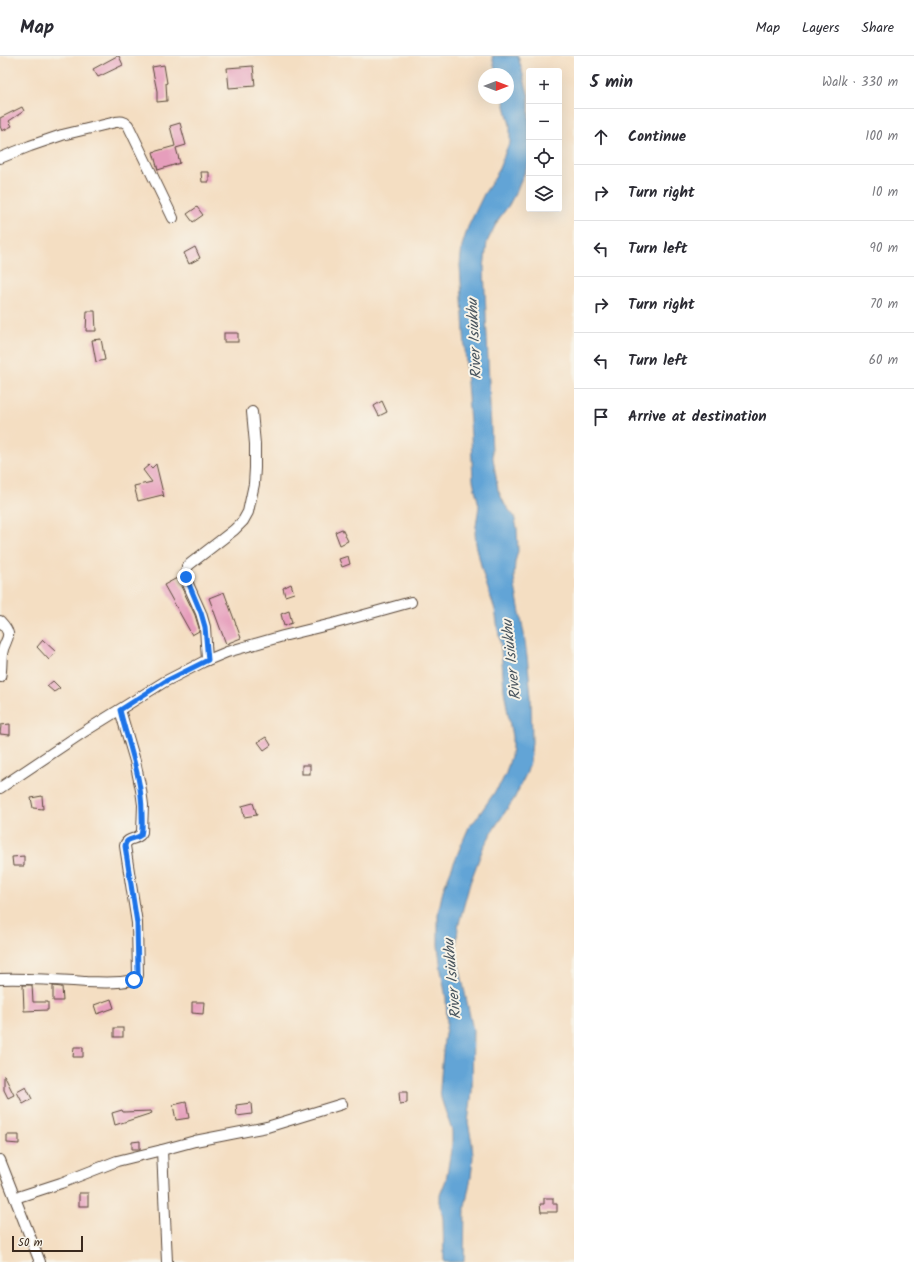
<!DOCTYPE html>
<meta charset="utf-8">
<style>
:root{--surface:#fff;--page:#f7f7f7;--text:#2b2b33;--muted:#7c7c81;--line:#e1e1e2}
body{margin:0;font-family:Kalam,sans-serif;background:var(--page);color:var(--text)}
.controls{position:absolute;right:12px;top:12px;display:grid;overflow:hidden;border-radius:4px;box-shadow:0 4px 16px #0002}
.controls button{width:36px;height:36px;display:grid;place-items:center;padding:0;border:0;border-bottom:1px solid var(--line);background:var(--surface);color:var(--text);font:20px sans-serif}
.compass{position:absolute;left:478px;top:12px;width:36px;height:36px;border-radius:50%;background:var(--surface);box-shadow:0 4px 16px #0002;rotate:90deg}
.scale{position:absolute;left:12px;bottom:10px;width:71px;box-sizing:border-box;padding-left:4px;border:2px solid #3b2a1e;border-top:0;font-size:11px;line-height:14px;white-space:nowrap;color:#3b2a1e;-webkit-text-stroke:3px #f7f3e8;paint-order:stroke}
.stop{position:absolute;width:12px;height:12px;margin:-9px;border:3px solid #1a73e8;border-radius:50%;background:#fff}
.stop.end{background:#1a73e8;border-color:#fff;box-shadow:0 1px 4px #0008}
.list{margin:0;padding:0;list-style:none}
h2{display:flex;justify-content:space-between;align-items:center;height:52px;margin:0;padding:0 16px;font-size:17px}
h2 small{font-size:13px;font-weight:400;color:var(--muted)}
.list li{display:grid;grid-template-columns:26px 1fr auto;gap:12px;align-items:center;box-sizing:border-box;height:56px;padding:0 16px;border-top:1px solid var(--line)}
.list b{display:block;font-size:15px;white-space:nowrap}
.list em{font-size:13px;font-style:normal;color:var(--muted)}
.icon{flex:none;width:22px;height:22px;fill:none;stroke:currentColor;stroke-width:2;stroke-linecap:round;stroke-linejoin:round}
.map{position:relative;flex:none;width:574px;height:1206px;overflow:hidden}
header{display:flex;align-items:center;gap:24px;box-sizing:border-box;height:56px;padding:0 20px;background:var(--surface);border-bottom:1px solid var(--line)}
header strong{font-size:19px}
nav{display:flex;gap:22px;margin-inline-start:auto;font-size:14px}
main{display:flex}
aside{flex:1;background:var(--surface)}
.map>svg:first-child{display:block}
.water{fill:#62a4d6;stroke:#4e677a}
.building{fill:#e69ebc}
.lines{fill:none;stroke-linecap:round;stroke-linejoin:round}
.minor-casing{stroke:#574537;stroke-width:12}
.minor{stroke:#fff;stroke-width:10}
.route{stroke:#1a73e8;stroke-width:5}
.labels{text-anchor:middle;stroke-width:4;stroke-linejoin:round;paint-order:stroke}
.water-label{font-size:15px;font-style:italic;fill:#49555e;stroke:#f7f3e8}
</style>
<header>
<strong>Map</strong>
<nav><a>Map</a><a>Layers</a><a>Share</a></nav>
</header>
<main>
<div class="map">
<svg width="574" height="1206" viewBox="0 0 574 1206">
<rect width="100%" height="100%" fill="#f7f3e8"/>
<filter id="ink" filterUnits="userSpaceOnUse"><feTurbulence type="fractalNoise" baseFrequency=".025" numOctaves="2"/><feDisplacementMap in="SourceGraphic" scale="8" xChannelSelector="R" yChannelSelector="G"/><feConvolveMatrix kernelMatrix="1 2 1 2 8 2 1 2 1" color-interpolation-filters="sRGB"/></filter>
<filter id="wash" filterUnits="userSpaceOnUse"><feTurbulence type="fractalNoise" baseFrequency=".012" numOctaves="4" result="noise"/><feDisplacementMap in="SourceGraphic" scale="16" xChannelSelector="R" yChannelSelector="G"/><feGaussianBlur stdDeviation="0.9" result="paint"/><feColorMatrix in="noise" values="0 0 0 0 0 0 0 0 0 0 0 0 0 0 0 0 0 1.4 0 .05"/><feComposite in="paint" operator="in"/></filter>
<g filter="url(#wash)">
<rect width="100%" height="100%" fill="#f4dec2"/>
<!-- water -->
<polygon class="water" points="492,0 518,0 529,41 529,106 518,132 509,149 498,164 487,186 484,212 492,396 498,434 505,449 514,460 517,472 518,495 515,506 514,520 515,530 524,578 528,609 531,640 532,686 530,706 527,716 514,743 495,771 483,792 470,827 458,871 456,895 473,974 472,1036 468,1066 472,1087 473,1101 471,1121 465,1151 464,1206 444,1206 443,1163 440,1146 440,1139 446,1124 452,1088 452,1075 441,1042 440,1032 444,984 447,967 446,942 441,914 438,889 438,858 443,834 462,787 469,771 476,763 501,727 506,717 511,700 512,691 512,681 504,634 501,592 495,554 483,518 476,488 475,477 479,450 473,424 472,405 471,380 467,327 460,209 462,190 468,171 484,138 496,120 507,92 510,87 510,69 503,42 508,42 508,18 496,18"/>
<g id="blocks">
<!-- building -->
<g class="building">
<polygon points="117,0 119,0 123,9 98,21 93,13"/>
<polygon points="164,9 167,27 166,27 167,45 157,46 157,35 152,11"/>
<polygon points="253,10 255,30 229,32 227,12"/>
<polygon points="22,51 24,55 9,65 12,70 2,75 0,70 0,62"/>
<polygon points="180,67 186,89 176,92 180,107 158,114 153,96 175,90 170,70"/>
<polygon points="201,116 209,116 209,126 202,126"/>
<polygon points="197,151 203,159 193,166 187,158"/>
<polygon points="195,191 200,202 189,208 184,197"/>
<polygon points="87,255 95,255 96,275 86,275"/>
<rect x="224" y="277" width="14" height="9"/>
<polygon points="101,283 105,304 96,306 92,284"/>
<polygon points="382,345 387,356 379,360 374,350"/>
<polygon points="156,408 164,441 162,439 138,445 134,430 152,426 143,414 149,409 152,412"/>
<polygon points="342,473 348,485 340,489 335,476"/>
<polygon points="348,500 350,508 342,511 339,503"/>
<polygon points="177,522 195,559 199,572 199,575 192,579 164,529"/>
<polygon points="291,528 294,537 285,540 283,532"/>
<polygon points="224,536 241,582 226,588 209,542"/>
<polygon points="289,555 292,567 284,570 281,558"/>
<polygon points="43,584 56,596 49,604 37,591"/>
<polygon points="53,625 60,632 54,636 47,630"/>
<polygon points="10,668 10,679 0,678 1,669"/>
<polygon points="266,681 271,689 264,694 258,686"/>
<rect x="302" y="709" width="8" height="9"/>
<polygon points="42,740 43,753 33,752 31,742"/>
<polygon points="253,747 257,759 244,761 242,750"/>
<polygon points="24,800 24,810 13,810 12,801"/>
<polygon points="23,929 32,929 33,946 48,946 48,954 24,955"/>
<polygon points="53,930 62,931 63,945 53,945"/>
<polygon points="111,943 114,952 97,958 94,949"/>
<polygon points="192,946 204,946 203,958 192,957"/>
<rect x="114" y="972" width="9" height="9"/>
<polygon points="74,991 83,991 83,1001 73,1001"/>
<polygon points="4,1019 14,1039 8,1042 4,1034"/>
<polygon points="26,1031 32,1043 23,1048 17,1036"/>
<polygon points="399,1036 407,1036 407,1047 400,1048"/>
<polygon points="186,1046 189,1062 176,1064 173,1049"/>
<polygon points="251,1047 252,1058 237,1060 236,1049"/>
<polygon points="122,1054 123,1056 151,1055 152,1057 115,1069 112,1057"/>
<polygon points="7,1079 19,1079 19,1088 7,1087"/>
<polygon points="140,1085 140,1093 132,1093 132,1086"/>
<rect x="79" y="1137" width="9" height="13"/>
<polygon points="544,1142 553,1142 553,1148 557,1148 557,1156 541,1156 540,1148 544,1148"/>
</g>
</g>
</g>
<g filter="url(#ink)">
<use href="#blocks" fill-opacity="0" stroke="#574537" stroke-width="1"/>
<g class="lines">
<!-- minor casing -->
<g class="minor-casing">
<g id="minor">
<path d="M0,102L30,90L62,79L116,66C121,65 124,65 128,69L173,162"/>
<path d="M0,565C16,582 4,582 2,598C1,606 2,613 0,621"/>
<polyline points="207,604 205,571 201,557 188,528 186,517 187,511 190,508 234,474 243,465 248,456 254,428 255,412 255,388 252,356"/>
<polyline points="0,732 82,677 164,626 203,606 227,596 283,580 332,568 411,546"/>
<path d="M0,923C29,922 57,924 86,926C101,926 117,928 132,924L138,919L137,867L125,790C127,780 139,785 142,776L143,749L141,734L135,705L120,654"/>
<polyline points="162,1094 167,1206"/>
<polyline points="0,1104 40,1206"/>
<polyline points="15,1142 61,1127 117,1105 162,1094 195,1085 267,1071 342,1048"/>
</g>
</g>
<!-- minor -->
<use href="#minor" class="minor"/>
</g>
</g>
<g class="lines" filter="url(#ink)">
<!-- route -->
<path class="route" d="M134,924L138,919V916L137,867L125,790C126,781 135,784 141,779C143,772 142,765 142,757C142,721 128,688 120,654L164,626L208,604L205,571L201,557L186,521"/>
</g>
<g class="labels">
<!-- water labels -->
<g class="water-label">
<text transform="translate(474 283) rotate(-93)" y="5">River Isiukhu</text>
<text transform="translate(511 604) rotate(-96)" y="5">River Isiukhu</text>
<text transform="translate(452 923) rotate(-95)" y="5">River Isiukhu</text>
</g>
</g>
</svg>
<div class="controls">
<button>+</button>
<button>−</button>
<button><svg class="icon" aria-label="locate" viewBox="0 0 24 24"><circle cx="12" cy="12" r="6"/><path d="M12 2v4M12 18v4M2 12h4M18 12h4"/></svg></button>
<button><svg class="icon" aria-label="layers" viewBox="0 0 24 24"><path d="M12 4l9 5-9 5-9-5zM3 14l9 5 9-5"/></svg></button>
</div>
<svg class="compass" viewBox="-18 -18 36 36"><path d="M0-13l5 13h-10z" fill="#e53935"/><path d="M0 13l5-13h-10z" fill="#7c7c81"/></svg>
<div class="scale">50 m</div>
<div class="stop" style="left:134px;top:924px"></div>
<div class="stop end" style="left:186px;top:521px"></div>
</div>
<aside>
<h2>5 min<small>Walk · 330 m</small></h2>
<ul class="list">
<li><svg class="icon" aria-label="ahead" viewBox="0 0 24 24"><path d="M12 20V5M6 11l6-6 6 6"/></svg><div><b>Continue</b></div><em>100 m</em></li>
<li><svg class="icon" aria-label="right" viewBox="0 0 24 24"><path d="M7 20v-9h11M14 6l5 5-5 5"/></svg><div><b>Turn right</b></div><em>10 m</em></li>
<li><svg class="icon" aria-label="left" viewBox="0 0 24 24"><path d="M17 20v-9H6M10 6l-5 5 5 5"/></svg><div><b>Turn left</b></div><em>90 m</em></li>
<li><svg class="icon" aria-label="right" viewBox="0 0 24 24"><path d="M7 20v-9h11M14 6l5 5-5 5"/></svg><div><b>Turn right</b></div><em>70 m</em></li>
<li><svg class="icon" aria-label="left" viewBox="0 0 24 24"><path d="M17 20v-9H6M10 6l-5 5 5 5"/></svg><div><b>Turn left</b></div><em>60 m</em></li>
<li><svg class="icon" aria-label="arrive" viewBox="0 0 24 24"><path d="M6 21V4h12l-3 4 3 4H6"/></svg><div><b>Arrive at destination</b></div></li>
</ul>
</aside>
</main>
